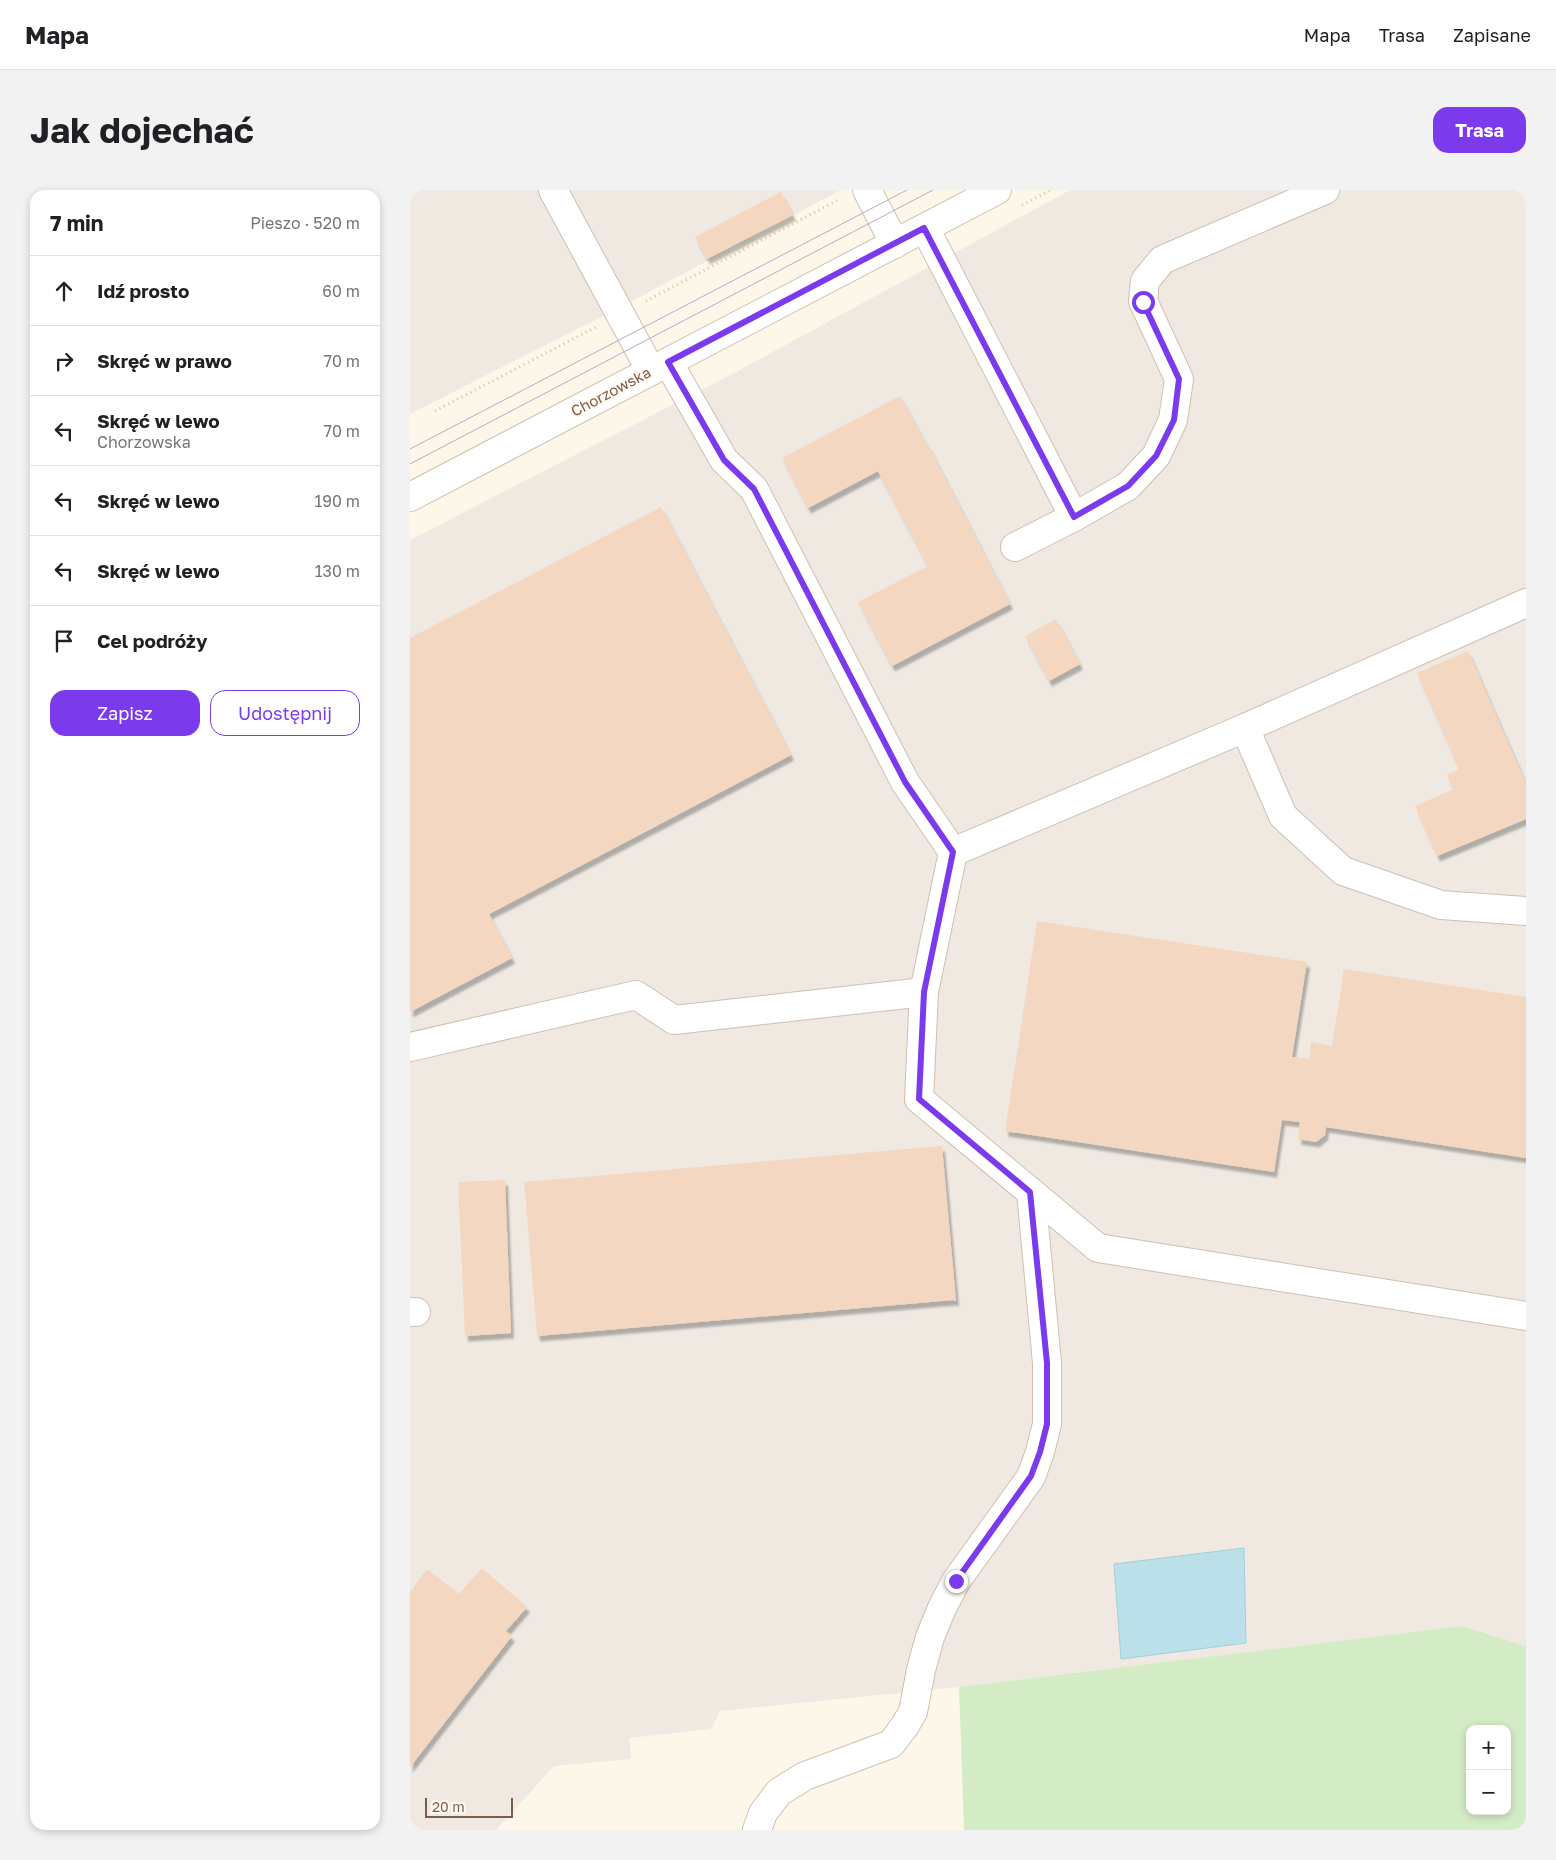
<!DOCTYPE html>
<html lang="pl">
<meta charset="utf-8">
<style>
:root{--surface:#fff;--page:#f2f2f2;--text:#202124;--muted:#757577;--line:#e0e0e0;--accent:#7c3aed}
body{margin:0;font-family:"Golos Text",sans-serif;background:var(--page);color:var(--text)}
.controls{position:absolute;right:15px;bottom:15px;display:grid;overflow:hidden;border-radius:10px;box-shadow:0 2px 8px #0003}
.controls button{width:45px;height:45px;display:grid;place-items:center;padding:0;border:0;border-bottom:1px solid var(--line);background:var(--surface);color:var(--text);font:25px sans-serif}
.scale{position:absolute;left:15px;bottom:12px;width:88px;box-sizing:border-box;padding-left:5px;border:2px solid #7a5e4b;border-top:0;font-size:14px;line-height:18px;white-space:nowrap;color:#7a5e4b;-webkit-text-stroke:4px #fffaf1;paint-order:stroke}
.stop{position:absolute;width:15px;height:15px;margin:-11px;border:4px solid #7c3aed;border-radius:50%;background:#fff}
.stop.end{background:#7c3aed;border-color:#fff;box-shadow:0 1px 5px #0008}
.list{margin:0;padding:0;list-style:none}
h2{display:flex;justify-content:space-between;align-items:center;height:65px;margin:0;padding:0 20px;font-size:21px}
h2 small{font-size:16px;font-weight:400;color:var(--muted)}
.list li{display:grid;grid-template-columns:32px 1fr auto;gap:15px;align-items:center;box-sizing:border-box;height:70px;padding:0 20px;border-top:1px solid var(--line)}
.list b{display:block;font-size:19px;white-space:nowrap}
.list p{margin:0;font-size:16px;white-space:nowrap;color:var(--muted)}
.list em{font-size:16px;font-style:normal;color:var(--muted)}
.actions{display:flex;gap:10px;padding:15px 20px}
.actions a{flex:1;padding:11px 0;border:1px solid var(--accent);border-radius:15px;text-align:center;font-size:18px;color:var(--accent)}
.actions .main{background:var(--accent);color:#fff}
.icon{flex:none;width:28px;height:28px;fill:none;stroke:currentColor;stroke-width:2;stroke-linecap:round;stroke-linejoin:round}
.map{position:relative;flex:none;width:1116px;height:1640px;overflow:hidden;border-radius:15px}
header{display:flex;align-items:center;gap:30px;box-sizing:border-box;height:70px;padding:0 25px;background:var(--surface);border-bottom:1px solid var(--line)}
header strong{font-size:24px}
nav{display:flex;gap:28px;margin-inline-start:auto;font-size:18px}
.intro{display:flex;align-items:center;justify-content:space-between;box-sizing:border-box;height:120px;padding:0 30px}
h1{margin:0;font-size:35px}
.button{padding:12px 22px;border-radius:15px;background:var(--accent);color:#fff;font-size:18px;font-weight:700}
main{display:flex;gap:30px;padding:0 30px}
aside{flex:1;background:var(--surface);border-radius:15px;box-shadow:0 2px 8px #0003}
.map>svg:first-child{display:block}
.industrial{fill:#efe9e2}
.green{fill:#d4ecc6;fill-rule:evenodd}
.water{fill:#bce0e9;stroke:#a2cfdb}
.building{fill:#f4d7c0;filter:url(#shadow)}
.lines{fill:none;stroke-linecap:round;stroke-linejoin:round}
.minor-casing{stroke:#d1bfad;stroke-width:30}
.path{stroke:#dabba2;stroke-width:3;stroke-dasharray:1 4;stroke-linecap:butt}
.minor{stroke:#fff;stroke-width:28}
.tram{stroke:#bba6c9;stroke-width:1}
.route{stroke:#7c3aed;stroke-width:6}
.labels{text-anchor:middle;stroke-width:4.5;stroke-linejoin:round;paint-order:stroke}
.street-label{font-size:15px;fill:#7a5e4b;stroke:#fffaf1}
</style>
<header>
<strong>Mapa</strong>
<nav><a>Mapa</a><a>Trasa</a><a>Zapisane</a></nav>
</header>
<div class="intro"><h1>Jak dojechać</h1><a class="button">Trasa</a></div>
<main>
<aside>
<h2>7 min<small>Pieszo · 520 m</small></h2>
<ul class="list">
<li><svg class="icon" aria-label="ahead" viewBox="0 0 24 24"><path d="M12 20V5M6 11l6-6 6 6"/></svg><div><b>Idź prosto</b></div><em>60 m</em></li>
<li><svg class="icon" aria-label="right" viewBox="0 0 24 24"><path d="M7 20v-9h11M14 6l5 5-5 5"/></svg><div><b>Skręć w prawo</b></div><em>70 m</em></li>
<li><svg class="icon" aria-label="left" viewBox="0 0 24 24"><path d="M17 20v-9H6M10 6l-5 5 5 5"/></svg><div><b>Skręć w lewo</b><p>Chorzowska</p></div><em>70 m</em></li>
<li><svg class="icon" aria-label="left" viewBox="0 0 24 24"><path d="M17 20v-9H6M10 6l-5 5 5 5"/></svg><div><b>Skręć w lewo</b></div><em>190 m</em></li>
<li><svg class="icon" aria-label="left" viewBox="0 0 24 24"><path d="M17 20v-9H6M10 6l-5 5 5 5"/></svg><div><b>Skręć w lewo</b></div><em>130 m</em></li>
<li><svg class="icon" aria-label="arrive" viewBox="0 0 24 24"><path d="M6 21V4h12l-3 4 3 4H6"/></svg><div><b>Cel podróży</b></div></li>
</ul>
<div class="actions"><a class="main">Zapisz</a><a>Udostępnij</a></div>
</aside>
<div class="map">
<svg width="1116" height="1640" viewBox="0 0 1116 1640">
<defs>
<filter id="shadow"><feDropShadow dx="3" dy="5.5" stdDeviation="1" flood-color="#0004"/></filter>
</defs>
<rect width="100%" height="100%" fill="#fdf7e9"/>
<!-- industrial -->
<g class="industrial">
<polygon points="0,0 431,0 207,119 0,224"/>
<polygon points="660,0 1116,0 1116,1456 1052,1436 549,1497 310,1521 301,1539 219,1548 221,1569 144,1576 86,1640 0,1640 0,350 326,182"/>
</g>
<!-- green -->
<path class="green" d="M1052,1436L1116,1456V1640H554L549,1497ZM1060,1539H1097V1621H1060Z"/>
<!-- water -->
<polygon class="water" points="834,1358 836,1453 711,1469 704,1374"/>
<!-- building -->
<g class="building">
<polygon points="371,2 383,25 297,69 285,47"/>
<polygon points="490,206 517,256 518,255 600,414 482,476 448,412 518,376 468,281 398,318 372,268"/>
<polygon points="251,317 381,565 79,724 102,768 0,822 0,448"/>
<polygon points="646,429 670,474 639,491 615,446"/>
<polygon points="1058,461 1116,594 1116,629 1027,666 1005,616 1044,599 1037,585 1049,579 1007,483"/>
<polygon points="627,731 897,772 882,867 899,869 901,852 922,856 934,779 1116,807 1116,968 916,937 915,945 906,952 888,949 890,932 872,930 864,982 595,941"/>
<polygon points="532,956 546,1111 543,1110 127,1146 114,992"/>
<polygon points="95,990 101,1143 55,1146 48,992"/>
<polygon points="72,1378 117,1417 96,1441 102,1446 0,1577 0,1402 17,1379 49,1404"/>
</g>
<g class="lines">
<!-- minor casing -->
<g class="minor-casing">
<g id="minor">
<polyline points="143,0 241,181"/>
<polyline points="457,0 485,54"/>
<polyline points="515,38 664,327"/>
<polyline points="258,172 314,270 344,299 495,592 543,662 514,802 509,909 688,1058 1116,1126"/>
<polyline points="0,307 587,0"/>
<polyline points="605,357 664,327 718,296 746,266 763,230 769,189 733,111 735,91 752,70 915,0"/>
<polyline points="835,538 1116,413"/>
<polyline points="543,662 835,538 873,626 933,681 1031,715 1116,721"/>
<polyline points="0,857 226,805 264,830 514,802"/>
<polyline points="0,1122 6,1122"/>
<polyline points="347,1640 353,1623 369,1602 395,1586 481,1554 494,1537 503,1522 511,1480 520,1447 532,1418 546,1391 621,1287 630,1262 637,1234 637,1173 621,1002"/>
</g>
</g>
<!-- path -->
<g class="path">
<polyline points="612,15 641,0"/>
<polyline points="236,111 430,9"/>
<polyline points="25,221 186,137"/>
</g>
<!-- minor -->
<use href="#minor" class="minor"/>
<!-- tram -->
<g class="tram">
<polyline points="0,259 497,0"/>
<polyline points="0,274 523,0"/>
</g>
</g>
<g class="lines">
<!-- route -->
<polyline class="route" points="546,1391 621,1286 630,1262 637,1234 637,1173 620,1002 509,909 514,802 543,662 495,592 344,299 314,270 258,172 514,38 664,327 718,296 746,266 764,230 769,189 733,112"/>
</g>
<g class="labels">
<!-- street labels -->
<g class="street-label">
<text transform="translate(201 202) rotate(-28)" y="5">Chorzowska</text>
</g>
</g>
</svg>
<div class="controls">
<button>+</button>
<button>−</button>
</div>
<div class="scale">20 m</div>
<div class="stop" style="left:733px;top:112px"></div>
<div class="stop end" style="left:546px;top:1391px"></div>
</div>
</main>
